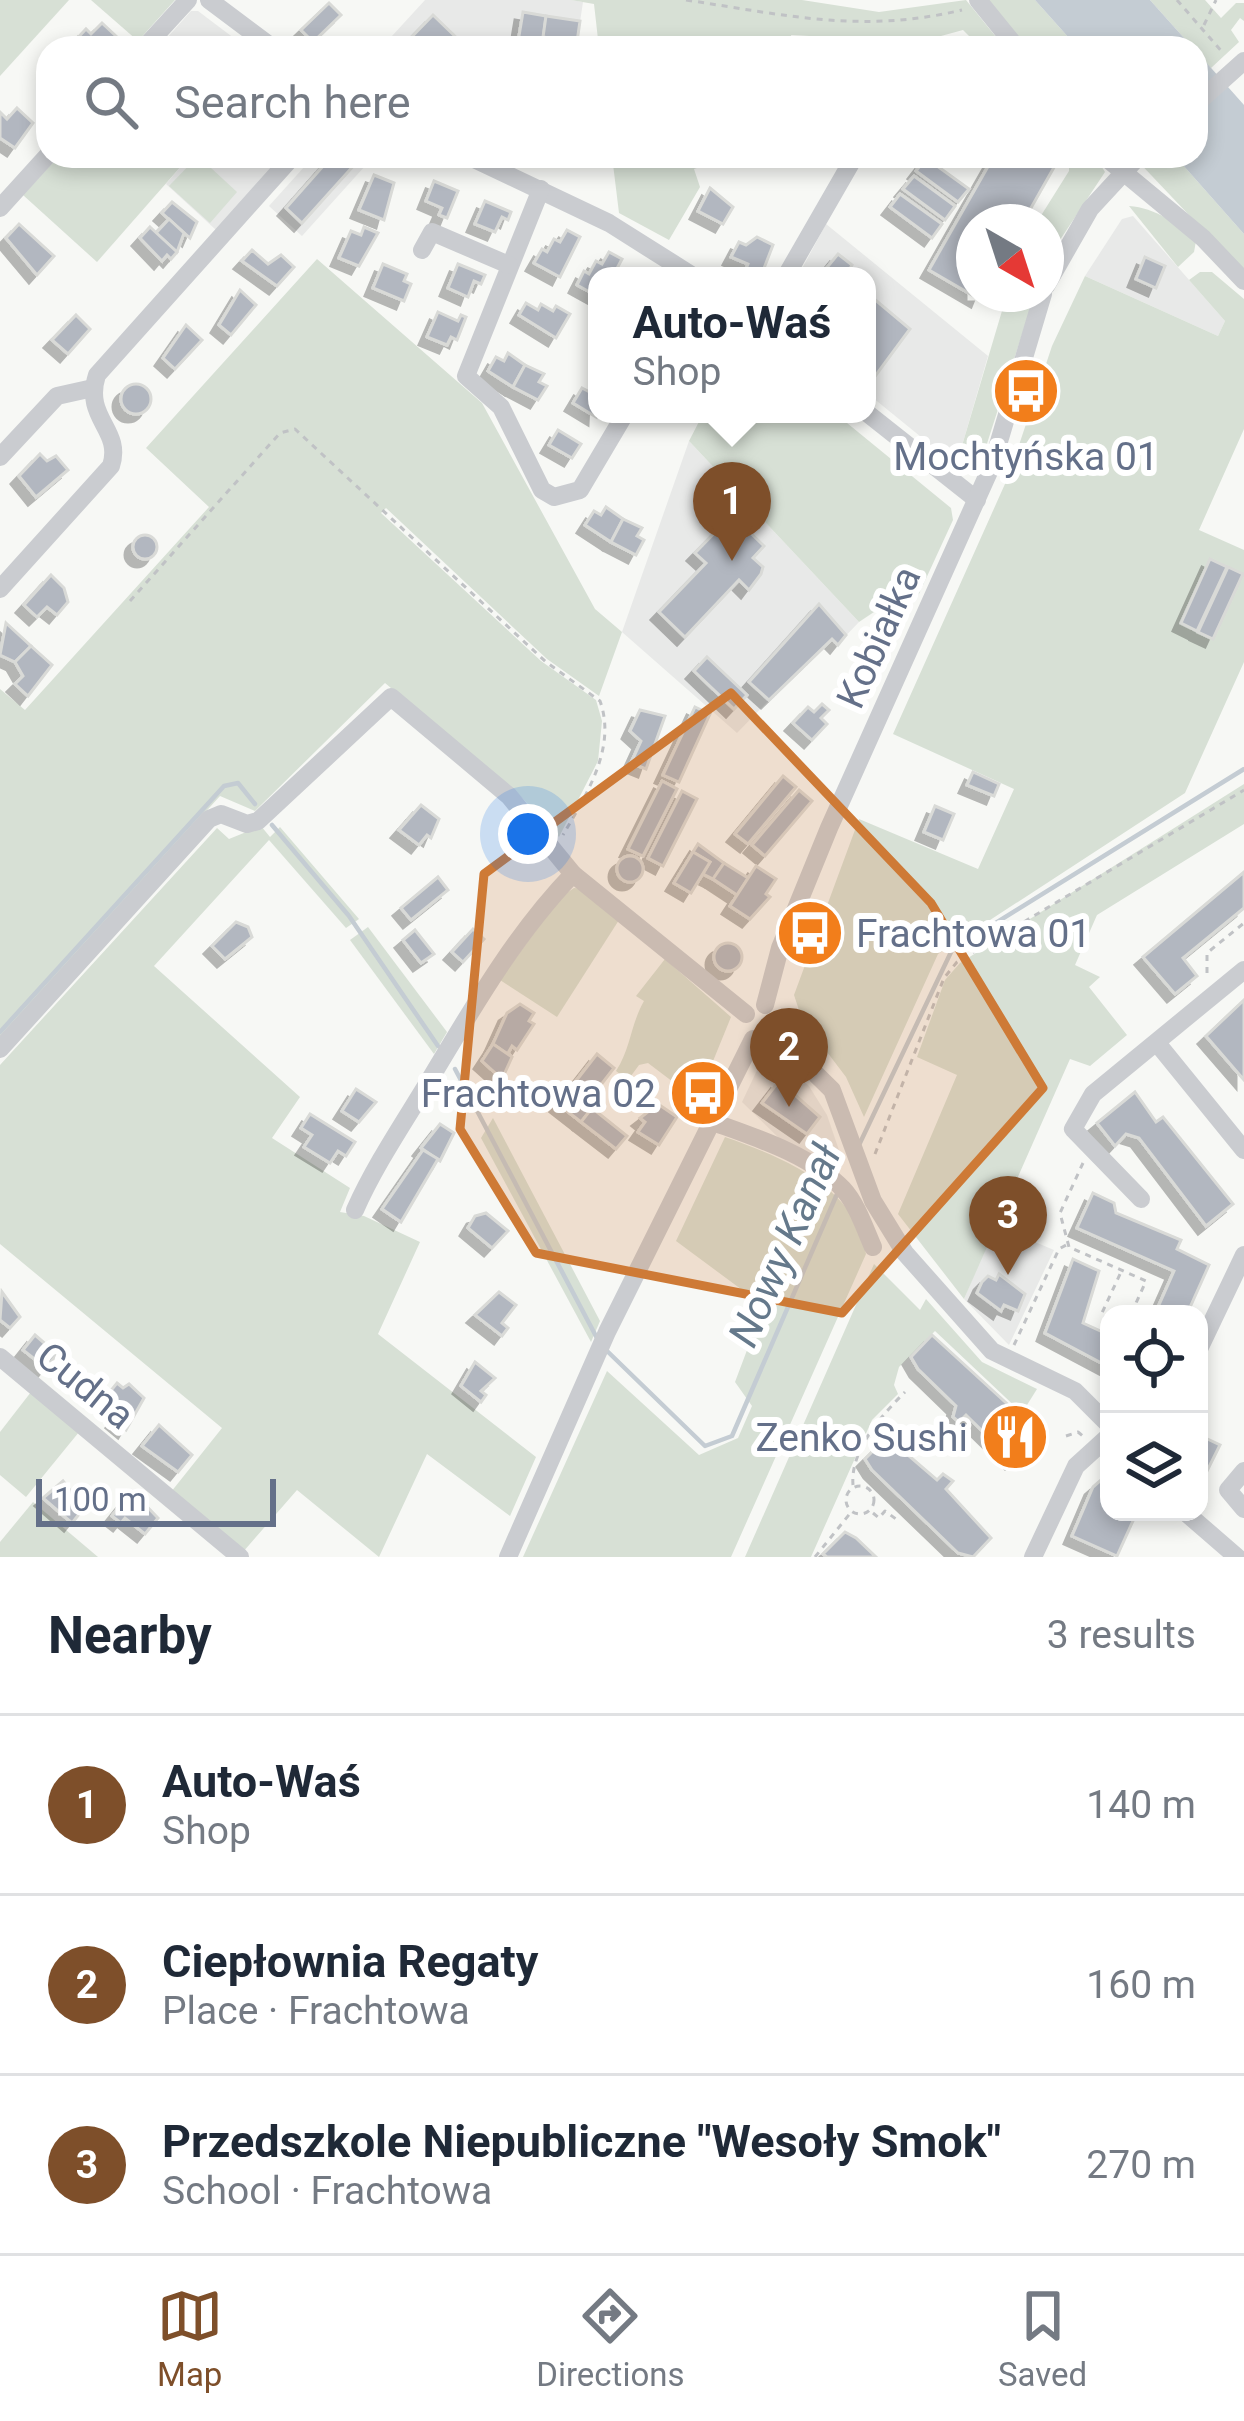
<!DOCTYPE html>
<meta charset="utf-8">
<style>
:root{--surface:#fff;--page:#f2f2f3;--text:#1f2937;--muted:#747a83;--line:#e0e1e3;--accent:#7e4f2a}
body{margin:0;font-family:Roboto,sans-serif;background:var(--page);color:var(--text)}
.controls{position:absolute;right:36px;bottom:36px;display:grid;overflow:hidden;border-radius:24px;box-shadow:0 6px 18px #0003}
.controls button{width:108px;height:108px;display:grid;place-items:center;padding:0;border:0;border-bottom:3px solid var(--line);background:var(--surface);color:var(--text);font:60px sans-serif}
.compass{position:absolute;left:956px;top:204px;width:108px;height:108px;border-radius:50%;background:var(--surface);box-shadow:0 6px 18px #0003;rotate:141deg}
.scale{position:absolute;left:36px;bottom:30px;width:240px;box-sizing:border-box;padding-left:12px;border:6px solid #647089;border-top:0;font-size:33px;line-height:42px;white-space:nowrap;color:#647089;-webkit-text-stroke:9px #fff;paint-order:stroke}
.you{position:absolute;left:528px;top:834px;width:42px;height:42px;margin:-30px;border:9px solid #fff;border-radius:50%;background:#1a73e8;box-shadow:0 0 0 18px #1a73e833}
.badge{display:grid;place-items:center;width:78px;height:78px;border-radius:50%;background:var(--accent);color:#fff;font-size:39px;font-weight:700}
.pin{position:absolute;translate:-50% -99px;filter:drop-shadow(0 3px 6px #0008)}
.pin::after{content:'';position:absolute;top:63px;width:42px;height:36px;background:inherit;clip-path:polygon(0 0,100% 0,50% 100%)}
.popup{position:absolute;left:588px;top:267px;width:288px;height:156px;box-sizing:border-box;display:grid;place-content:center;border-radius:24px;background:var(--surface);filter:drop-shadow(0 3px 9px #0005);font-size:39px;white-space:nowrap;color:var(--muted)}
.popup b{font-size:45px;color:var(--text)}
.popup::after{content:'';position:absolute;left:50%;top:100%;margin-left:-24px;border:24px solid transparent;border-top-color:var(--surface)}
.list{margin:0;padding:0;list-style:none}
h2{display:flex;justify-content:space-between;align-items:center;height:156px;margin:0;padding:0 48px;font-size:51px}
h2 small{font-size:39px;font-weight:400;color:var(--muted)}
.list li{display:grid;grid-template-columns:78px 1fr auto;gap:36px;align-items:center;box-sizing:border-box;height:180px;padding:0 48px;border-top:3px solid var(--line)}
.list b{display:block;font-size:45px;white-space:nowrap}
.list p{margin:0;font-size:39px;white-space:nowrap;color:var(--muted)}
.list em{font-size:39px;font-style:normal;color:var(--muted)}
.icon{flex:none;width:66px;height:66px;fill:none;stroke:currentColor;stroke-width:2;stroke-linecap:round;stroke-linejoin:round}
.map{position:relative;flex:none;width:1244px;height:1557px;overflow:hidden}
.search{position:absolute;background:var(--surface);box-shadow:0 6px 18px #0003;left:36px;right:36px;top:36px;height:132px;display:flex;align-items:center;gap:30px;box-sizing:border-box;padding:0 42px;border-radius:36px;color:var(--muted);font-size:45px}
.sheet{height:696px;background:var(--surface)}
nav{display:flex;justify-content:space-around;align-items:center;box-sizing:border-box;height:168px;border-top:3px solid var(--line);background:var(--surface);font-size:33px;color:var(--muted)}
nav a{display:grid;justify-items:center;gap:6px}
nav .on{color:var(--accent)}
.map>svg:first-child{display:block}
.built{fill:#e8e9e8}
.green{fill:#d7e0d5}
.water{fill:#c4ccd3}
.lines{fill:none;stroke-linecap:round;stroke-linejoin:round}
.stream{stroke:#c4ccd3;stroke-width:4.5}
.building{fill:#b2b7c0;stroke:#d9dad7;stroke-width:3;filter:url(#shadow)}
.path{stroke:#c0c2c5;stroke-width:3;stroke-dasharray:6 6;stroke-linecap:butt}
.minor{stroke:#caccd0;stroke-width:18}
.minor-bridge{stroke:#caccd0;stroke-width:18}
.marked{fill:#ce7a36;fill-opacity:0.2;stroke:#ce7a36;stroke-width:9;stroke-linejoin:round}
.labels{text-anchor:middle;stroke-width:12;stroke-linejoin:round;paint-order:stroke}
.poi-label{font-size:39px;fill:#647089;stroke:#fff;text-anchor:end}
.street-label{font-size:39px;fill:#647089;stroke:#fff}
.water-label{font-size:42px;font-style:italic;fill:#65798b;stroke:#fff}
</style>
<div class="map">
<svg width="1244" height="1557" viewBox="0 0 1244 1557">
<defs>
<filter id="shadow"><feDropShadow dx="-8" dy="8" stdDeviation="0" flood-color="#0004"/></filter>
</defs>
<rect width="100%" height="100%" fill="#f7f8f5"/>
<!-- built -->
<g class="built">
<polygon points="425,0 571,0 583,2 577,42 544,37 542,48 381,48"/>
<polygon points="191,11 198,11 247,48 158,48"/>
<polygon points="190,156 283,156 216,230 166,184"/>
<polygon points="314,156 374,156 302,236 269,206"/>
<polygon points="1133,216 1225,321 1218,336 1085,276 1122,219"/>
<polygon points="826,224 988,356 961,449 942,454 867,393 867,276 798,276"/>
<polygon points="689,441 859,622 837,645 831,640 802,666 737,733 622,632"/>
<polygon points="776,1057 809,1086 827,1115 842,1159 835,1174 785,1144 742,1102 760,1064"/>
<polygon points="995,1225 1054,1250 1009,1345 964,1299"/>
</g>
<!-- green -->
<g class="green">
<polygon points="0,0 69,0 0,76"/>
<polygon points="91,0 175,0 138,41"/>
<polygon points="571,0 802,0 879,12 966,0 1005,48 981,48 963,30 919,42 791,35 794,48 599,48 594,4"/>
<polygon points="988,0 1035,0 1078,48 1027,48"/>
<polygon points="1150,0 1205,0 1221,18 1236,3 1244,3 1244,21 1240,18 1231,30 1239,42 1211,68"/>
<polygon points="59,156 190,156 97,262 23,195"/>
<polygon points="198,156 237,192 210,223 169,186"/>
<polygon points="612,156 730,156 694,169 700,187 669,240 619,213"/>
<polygon points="1069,156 1095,156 1105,172 1046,261 1046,222 1037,222 1069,171"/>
<polygon points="1133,156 1175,156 1244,234 1244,273"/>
<path d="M1129,206C1156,208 1176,223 1196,241L1194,252L1178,267Z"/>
<polygon points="317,259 482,403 595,609 622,632 599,696 547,659 386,508 381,513 541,661 596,700 602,721 598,761 559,837 522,798 385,683 255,811 220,796 0,1038 0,689 25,710 209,507 146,448"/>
<polygon points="1200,272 1212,272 1244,299 1244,429 1199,530 1244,550 1244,662 1185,793 938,954 864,1117 846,1077 802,1019 794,995 859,819 978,869 1014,789 893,734 1009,475 1052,346 1085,276 1218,336 1225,321 1189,280"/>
<polygon points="1007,294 1035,294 983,456 970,468 957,466 942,454 961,449"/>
<polygon points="703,414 836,414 951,508 953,520 918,596 892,600 859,622 689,441"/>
<polygon points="1244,784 1244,824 1097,915 1075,965 1100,977 1089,987 1127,1035 1090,1066 1070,1059 964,1299 898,1214 957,1075 917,1057 945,980 960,963"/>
<polygon points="261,826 270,837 280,827 359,919 346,928 269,840 154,966 300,1097 272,1138 350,1188 340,1212 364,1216 420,1242 378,1334 536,1457 510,1516 427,1454 379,1557 297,1490 243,1552 171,1492 222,1428 0,1244 0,1065 217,828 229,839"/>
<polygon points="574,888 585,889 619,920 557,1017 500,980 559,898"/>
<polygon points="368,927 447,1032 434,1054 350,940"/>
<path d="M665,959L731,1017L689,1120L673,1108L685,1091L648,1063L639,1065L628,1080L616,1071C631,1048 630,1026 644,1001L636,996Z"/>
<polygon points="493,1118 600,1321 591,1342 481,1138"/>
<path d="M725,1137C782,1157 856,1186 866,1254L731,1557H523L607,1371L699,1455L738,1438L752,1406L735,1382L761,1313L753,1298L676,1241Z"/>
<polygon points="874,1264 920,1310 926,1299 982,1362 1037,1389 1022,1413 935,1331 899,1367 894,1385 898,1394 872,1420 811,1557 745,1557"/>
<polygon points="31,1392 79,1432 26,1497 0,1475 0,1432"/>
<polygon points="33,1502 98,1557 0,1557 0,1542"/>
</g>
<!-- water -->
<g class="water">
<polygon points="1035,0 1150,0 1193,48 1078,48"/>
<polygon points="1196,51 1244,105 1244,234 1175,156 1196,156"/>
</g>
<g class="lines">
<!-- stream -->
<g class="stream">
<polyline points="272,825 349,916 438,1046"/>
<polyline points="0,1032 224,786 238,783 255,804"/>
<polyline points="455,1069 598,1340"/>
<polyline points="859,1145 952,950 1244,769"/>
<polyline points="605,1349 705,1446 732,1436 837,1194"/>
</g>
</g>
<!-- building -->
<g class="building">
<polygon points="329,3 341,15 313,42 301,30"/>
<polygon points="523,12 546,16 542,48 517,48"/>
<polygon points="433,15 463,44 460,48 401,48"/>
<polygon points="546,16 580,21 577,42 543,37"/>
<polygon points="102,23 117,37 107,48 72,44 86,29 91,34"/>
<polygon points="17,108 33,123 15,148 0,138 0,112 7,119"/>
<polygon points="332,156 356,163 302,223 286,208"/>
<polygon points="994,156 1046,156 1057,162 1023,222 974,222 974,294 981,294 979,299 929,270"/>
<polygon points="926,158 969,189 958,202 916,171"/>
<polygon points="374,175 394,183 384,220 359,210"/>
<polygon points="914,176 955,206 945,220 903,189"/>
<polygon points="434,181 458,191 447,218 439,215 442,208 426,201"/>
<polygon points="710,188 733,207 723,224 698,211"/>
<polygon points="900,194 942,224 932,238 890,207"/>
<polygon points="485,201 511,212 508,220 502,217 495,232 475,224"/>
<polygon points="172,202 197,222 190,238 162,213"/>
<polygon points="169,219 184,233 177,252 156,233"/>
<polygon points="19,224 54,256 37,275 6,238"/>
<polygon points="150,227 177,252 171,259 167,255 162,261 140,238"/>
<polygon points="364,227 378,233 359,266 339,258 351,231 361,235"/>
<polygon points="567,230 580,237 560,277 534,263 542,249 547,252 554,239 560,242"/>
<polygon points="757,237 773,245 761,276 743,276 748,264 731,257 739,242 746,245"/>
<polygon points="252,250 268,264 281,255 294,267 277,286 242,261"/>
<polygon points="609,252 622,259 614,274 597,276 597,296 577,285 584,271 589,274 596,261 602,264"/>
<polygon points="838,254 852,265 846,276 820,276"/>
<polygon points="1145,257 1165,266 1156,288 1136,279"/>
<polygon points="383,264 407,274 404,281 411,284 404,301 373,288"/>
<polygon points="458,264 485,275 481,284 474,281 468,297 448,288"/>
<polygon points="240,290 256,305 231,335 219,325"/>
<polygon points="867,293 910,329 873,379 867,374"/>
<polygon points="526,303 538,310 541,304 553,311 556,306 570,314 556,338 519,315"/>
<polygon points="438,312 458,321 461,315 466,317 457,340 451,337 447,345 427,337"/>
<polygon points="76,315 90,329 68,354 52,340"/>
<polygon points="186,325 202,340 175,369 163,358"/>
<polygon points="508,353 525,365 513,387 488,371 496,357 504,361"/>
<polygon points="525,365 544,374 539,382 547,386 538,400 513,387"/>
<circle cx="136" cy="399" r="15"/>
<polygon points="582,388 597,396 596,417 573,403"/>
<polygon points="558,430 581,444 572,458 549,445"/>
<polygon points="40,454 47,461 56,456 68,470 36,497 19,476"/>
<polygon points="606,507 623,519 611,542 585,525 594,511 601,515"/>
<polygon points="732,515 764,546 753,558 763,567 761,574 749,590 739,580 685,637 659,612 706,563 695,553"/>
<polygon points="623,519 642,528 637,536 644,540 636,555 611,542"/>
<circle cx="145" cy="547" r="12"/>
<polygon points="1210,559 1227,567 1197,631 1181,623"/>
<polygon points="1228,567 1243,574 1213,639 1198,632"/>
<polygon points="51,575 64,588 68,602 57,615 47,607 37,617 24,605"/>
<polygon points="819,604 846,635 838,645 832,639 769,700 749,682"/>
<polygon points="6,623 31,646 15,662 0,655"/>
<polygon points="31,646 52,665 28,696 15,684 23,676 15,662"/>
<polygon points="707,657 747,695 734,709 694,671"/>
<polygon points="822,704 829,710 821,718 827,724 812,740 793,723 808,707 814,712"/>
<polygon points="695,707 710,714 679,782 663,775"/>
<polygon points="640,710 665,716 646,769 631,763 641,741 630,731"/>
<polygon points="973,772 999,784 994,796 967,785"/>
<polygon points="783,776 796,787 748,844 735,834"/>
<polygon points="662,781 677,789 643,856 628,849"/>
<polygon points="799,790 812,801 765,856 752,845"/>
<polygon points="682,791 697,799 663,866 648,858"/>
<polygon points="421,805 439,819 431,838 427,835 419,845 399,830"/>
<polygon points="935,806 954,814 943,840 924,832"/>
<polygon points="698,844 724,863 713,879 703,874 710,862 693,852"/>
<polygon points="693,852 710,862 691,893 674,883"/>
<circle cx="630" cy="869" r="13"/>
<polygon points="724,863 748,878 737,895 713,879"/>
<polygon points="756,866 776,879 766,894 770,897 750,919 730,906"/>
<polygon points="1244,872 1244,908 1183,958 1197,976 1175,994 1143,957"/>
<polygon points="438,877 448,890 411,920 401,908"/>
<polygon points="236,922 248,927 252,937 225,959 212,946"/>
<polygon points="473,929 484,939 463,962 452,952"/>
<polygon points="415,930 434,954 421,963 403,940"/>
<circle cx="728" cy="957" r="14"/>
<polygon points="1244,1000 1244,1080 1206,1036"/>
<polygon points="520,1004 534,1013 529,1021 534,1024 517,1050 512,1046 508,1053 512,1057 493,1044 507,1013"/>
<polygon points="493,1044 512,1057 502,1079 482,1061"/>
<polygon points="597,1054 614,1068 586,1104 592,1108 581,1122 558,1104"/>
<polygon points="779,1081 820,1117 807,1134 762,1103"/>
<polygon points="356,1089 376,1102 359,1122 342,1111"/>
<polygon points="1135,1092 1156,1122 1163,1117 1233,1204 1206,1226 1139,1138 1126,1134 1115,1146 1097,1123"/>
<polygon points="658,1104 677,1117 659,1145 638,1132 645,1122 640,1118"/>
<polygon points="592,1108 627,1136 616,1149 581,1122"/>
<polygon points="310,1114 355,1142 346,1156 338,1151 330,1163 304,1147 312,1135 301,1128"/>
<polygon points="440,1124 454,1133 440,1161 421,1148"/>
<polygon points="423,1150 438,1159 401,1222 382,1209"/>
<polygon points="1093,1193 1114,1203 1116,1213 1181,1240 1177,1249 1209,1265 1187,1314 1155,1314 1174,1271 1077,1228"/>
<polygon points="486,1213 508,1231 492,1248 468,1228 475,1216"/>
<polygon points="1073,1259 1099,1271 1083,1323 1109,1335 1109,1367 1045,1333"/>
<polygon points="999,1274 1025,1294 1018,1311 1004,1305 1001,1311 977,1293 982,1282 988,1276 996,1280"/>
<polygon points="2,1292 20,1317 10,1328 0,1320"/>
<polygon points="499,1292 516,1305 502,1323 508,1328 502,1336 475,1315"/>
<polygon points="35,1335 57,1354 46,1368 23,1350"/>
<polygon points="932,1335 1040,1434 1013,1461 966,1415 959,1422 953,1417 956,1406 918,1369 911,1357"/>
<polygon points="475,1362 495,1378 481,1391 486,1395 481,1402 461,1386"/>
<polygon points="117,1383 123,1388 129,1384 144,1398 126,1430 114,1420 120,1412 104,1399"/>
<polygon points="159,1425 192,1455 178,1472 142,1446"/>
<polygon points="1199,1435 1220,1445 1206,1473 1199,1470"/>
<polygon points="887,1437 937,1480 943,1474 953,1481 946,1489 991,1538 973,1557 958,1553 872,1470 865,1459"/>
<polygon points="1109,1473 1109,1512 1137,1512 1117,1556 1072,1536 1093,1487"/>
<polygon points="63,1481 84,1508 72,1523 43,1498"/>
<polygon points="132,1491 158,1518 145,1534 125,1518 121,1523 112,1516"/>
<polygon points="845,1532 856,1538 876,1557 827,1557 823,1554"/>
</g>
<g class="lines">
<!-- path -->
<g class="path">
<path d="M686,0C786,15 862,34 962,10"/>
<polyline points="1177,0 1223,53"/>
<polyline points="1204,25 1216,0"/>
<path d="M130,601L280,433L295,429L546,662L600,701C617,748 586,795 563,835"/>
<polyline points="1207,973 1207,953 1244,923"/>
<polyline points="875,1154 944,978 957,962 1244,790"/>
<polyline points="1083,1163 1060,1213 1069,1247 1146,1281 1131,1314"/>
<polyline points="1109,1319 1101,1315 1121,1272"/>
<polyline points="1014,1345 1059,1249 1068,1244"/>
<polyline points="1066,1436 1078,1432 1085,1438"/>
<path d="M853,1485C850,1450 882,1415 905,1392"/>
<circle cx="860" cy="1500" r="14"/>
<polyline points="873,1513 879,1518 885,1511 896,1519"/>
<polyline points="815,1557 852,1511"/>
</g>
<!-- minor -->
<g class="minor">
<polyline points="209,0 273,48"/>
<polyline points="978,0 1017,48"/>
<polyline points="144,48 188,0"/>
<polyline points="468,156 609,223 693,276"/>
<polyline points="1104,156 1203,238 1244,281"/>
<polyline points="541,189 466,376 501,407 542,490 554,497 580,490 625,414"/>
<polyline points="0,208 48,155"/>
<polyline points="422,250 432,232 509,265"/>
<polyline points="786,276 855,156"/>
<polyline points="1046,286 1090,209 1139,156"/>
<polyline points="867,413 977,500"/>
<polyline points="0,457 57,396 93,388"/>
<path d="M0,589L111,466C123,429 83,419 97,375L293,156"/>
<polyline points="765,1005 780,948 829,828 992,465 1043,294"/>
<polyline points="776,1035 832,1090 873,1201 905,1253 992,1351 1075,1391 1109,1425"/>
<polyline points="1157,1043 1244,1150"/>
<polyline points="0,1049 209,819 221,814 247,824 258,821 391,697 509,796 573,874 746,1014"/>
<path d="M710,1121C754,1137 810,1154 843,1189C857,1204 865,1229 873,1247"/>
<polyline points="1141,1199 1073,1129 1093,1094 1244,970"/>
<path d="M355,1210C375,1165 403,1124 429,1081C472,1009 515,934 573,874"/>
<polyline points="1199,1349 1244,1255"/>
<polyline points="0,1357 240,1557"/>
<polyline points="1244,1471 1228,1490 1244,1509"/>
<polyline points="1185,1512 1237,1557"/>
<polyline points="508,1557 607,1332 753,1039"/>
<polyline points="1033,1557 1076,1466 1109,1436"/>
</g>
<!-- minor-bridge -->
<polyline class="minor-bridge" points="1196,104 1244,61"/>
</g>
<!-- marked area -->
<path class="marked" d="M731,693L931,903L1043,1088L842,1313L536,1253L460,1129L484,874Z"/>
<!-- icons -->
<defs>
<g id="bus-disc" transform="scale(3.45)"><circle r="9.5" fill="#f27e1b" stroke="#fff"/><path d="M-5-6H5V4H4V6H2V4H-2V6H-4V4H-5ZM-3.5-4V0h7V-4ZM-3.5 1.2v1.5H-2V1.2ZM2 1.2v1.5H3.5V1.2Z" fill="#fff"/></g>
<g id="restaurant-disc" transform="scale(3.45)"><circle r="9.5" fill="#f27e1b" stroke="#fff"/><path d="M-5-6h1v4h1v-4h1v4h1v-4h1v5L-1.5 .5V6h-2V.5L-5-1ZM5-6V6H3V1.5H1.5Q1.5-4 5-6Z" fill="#fff"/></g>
</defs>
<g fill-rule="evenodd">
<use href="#bus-disc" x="1026" y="391"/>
<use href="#bus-disc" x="810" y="933"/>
<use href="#bus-disc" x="703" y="1093"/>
<use href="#restaurant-disc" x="1015" y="1437"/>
</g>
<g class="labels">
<!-- poi labels -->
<g class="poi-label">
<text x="1026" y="470" text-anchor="middle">Mochtyńska 01</text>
<text x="856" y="947" text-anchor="start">Frachtowa 01</text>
<text x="656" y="1107">Frachtowa 02</text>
<text x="968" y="1451">Zenko Sushi</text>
</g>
<!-- street labels -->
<g class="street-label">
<text transform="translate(878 637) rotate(-66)" y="14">Kobiałka</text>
<text transform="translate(86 1385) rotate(39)" y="14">Cudna</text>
</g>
<!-- water labels -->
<g class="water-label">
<text transform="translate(784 1245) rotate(-66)" y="15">Nowy Kanał</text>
</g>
</g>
</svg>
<div class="controls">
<button><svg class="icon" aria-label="locate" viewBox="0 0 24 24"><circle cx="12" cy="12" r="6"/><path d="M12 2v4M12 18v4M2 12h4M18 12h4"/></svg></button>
<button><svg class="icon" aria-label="layers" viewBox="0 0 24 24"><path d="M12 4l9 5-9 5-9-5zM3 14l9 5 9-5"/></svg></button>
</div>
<svg class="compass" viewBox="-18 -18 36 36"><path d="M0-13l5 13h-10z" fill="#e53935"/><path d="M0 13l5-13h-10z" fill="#747a83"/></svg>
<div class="scale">100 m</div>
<div class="you"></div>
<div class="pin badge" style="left:732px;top:561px">1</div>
<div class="popup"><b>Auto-Waś</b>Shop</div>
<div class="pin badge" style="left:789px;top:1107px">2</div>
<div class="pin badge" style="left:1008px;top:1275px">3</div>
<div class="search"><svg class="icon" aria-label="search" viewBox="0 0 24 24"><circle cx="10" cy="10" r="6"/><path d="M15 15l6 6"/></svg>Search here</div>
</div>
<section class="sheet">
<h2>Nearby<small>3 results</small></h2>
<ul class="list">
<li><span class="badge">1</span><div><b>Auto-Waś</b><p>Shop</p></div><em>140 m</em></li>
<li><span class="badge">2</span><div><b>Ciepłownia Regaty</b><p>Place · Frachtowa</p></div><em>160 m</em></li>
<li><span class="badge">3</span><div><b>Przedszkole Niepubliczne &quot;Wesoły Smok&quot;</b><p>School · Frachtowa</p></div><em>270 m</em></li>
</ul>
</section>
<nav>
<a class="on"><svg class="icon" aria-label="map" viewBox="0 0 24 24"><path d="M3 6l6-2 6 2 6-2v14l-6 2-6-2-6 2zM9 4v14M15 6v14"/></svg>Map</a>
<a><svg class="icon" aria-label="directions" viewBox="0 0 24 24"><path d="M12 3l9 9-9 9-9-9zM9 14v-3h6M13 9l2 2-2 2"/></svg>Directions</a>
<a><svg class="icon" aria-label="saved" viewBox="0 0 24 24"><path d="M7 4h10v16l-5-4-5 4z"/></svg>Saved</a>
</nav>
